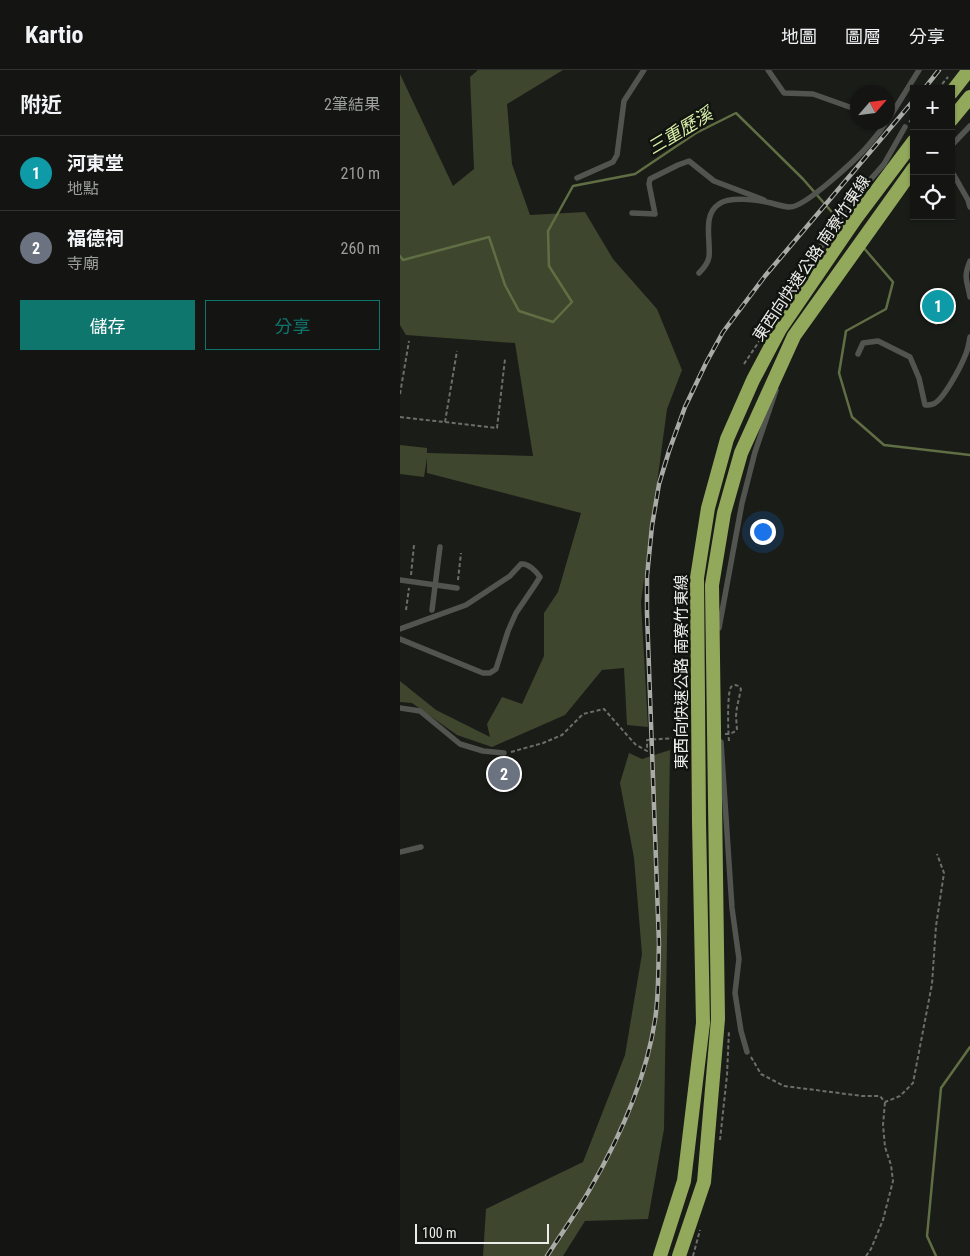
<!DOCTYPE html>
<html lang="zh-TW">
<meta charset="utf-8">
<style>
:root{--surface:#141512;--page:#1d1e1b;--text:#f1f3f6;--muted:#9d9f9f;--line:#333432;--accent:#0f766e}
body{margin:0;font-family:"Roboto Condensed","Noto Sans TC",sans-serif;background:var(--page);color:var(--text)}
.controls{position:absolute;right:15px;top:15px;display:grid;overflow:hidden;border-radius:0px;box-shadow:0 1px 4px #0004}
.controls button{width:45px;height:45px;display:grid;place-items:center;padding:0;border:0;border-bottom:1px solid var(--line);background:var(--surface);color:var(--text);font:25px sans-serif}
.compass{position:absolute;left:450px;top:15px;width:45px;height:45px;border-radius:50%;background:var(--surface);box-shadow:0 1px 4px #0004;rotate:62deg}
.scale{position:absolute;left:15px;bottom:12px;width:134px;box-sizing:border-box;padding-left:5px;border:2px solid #ecedea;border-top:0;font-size:14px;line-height:18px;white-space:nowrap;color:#ecedea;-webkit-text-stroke:4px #11130f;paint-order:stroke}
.you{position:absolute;left:362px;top:461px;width:18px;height:18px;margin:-12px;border:4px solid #fff;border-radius:50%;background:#1a73e8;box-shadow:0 0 0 8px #1a73e833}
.badge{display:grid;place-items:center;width:32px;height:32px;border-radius:50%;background:var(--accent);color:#fff;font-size:16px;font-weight:700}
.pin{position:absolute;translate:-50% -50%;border:2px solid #fff;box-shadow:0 1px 5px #0006}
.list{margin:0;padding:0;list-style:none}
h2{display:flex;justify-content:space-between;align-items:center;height:65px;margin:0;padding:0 20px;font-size:21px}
h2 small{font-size:16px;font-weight:400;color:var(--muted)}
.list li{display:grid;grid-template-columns:32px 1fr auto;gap:15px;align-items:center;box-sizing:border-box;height:75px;padding:0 20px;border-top:1px solid var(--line)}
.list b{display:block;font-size:19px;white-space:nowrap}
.list p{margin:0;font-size:16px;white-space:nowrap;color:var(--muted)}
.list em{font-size:16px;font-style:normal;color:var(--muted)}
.actions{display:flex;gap:10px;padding:15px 20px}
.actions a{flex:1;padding:11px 0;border:1px solid var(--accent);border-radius:0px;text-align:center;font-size:18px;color:var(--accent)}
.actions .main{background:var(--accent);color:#fff}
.icon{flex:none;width:28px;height:28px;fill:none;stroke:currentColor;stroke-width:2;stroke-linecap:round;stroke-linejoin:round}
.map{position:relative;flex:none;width:570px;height:1186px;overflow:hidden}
header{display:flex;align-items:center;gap:30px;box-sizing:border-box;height:70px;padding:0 25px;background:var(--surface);border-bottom:1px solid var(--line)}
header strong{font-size:24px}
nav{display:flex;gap:28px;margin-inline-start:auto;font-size:18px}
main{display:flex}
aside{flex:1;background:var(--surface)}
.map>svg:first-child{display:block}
.green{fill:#3e462e}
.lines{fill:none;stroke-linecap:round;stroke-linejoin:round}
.stream{stroke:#606e43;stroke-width:2.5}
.building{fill:#8e908b}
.path{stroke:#6c6e6a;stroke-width:2;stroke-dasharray:4 2.5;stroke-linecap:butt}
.service{stroke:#52544f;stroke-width:5.5}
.trunk{stroke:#92a95c;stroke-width:14}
.rail-casing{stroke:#a9aba7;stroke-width:4.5}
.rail{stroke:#11130f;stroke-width:2.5;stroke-dasharray:8;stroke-linecap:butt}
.labels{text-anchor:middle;stroke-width:5;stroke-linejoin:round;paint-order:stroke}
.street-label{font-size:16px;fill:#ecedea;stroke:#11130f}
.water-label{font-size:18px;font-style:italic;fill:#d8efa7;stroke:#11130f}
</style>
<header>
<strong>Kartio</strong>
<nav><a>地圖</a><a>圖層</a><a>分享</a></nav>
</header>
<main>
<aside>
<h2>附近<small>2筆結果</small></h2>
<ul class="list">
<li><span class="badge" style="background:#0f9aa8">1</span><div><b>河東堂</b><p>地點</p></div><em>210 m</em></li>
<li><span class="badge" style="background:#6b7280">2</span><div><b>福德祠</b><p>寺廟</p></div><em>260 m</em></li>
</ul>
<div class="actions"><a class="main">儲存</a><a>分享</a></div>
</aside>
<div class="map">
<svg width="570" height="1186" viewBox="0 0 570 1186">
<rect width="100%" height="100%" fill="#1a1c18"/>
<!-- green -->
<g class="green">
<polygon points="78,0 163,0 107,34 112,94 130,145 185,142 213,189 257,239 282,300 267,339 241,532 248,657 227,655 224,598 202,600 165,645 92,677 57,665 12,633 0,632 0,611 36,640 90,667 87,654 102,627 122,634 144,586 144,543 158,522 181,443 27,403 27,388 24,407 0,404 0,375 27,378 27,383 133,386 115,273 6,265 0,255 0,4 53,116 74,99 70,7"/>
<polygon points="270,680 264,1059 248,1149 185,1151 163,1186 83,1186 86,1139 183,1092 225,985 242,884 234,788 220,713 229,683 242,689"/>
</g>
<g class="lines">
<!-- stream -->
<g class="stream">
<polyline points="463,177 493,212 486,239 446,261 439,303 452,347 484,375 570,385"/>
<polyline points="0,186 3,190 89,167 105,215 119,241 153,252 172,232 149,196 148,161 173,116 235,104 296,63 336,43 403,109 444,156"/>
<polyline points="536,1186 527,1166 541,1018 570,977"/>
</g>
</g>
<!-- building -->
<polygon class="building" points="539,230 551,243 536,255 524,243"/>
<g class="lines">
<!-- path -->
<g class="path">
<polyline points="538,19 548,7"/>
<polyline points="509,52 514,47"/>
<polyline points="344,294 362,267"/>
<polyline points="0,324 9,271"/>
<polyline points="0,347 97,358 105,289"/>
<polyline points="45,352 57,281"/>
<polyline points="11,505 14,475"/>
<polyline points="58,510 61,483"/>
<polyline points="6,540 9,518"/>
<path d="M325,664C330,664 333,663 337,660L336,646L337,637L341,619L339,616L335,615C334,615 332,616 331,617C327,623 328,662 329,671V672"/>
<polyline points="111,682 143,673 162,665 183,644 204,639 235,674 247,681 247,670 288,667"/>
<polyline points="100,689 103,697"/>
<polyline points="351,987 361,1004 384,1016 462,1026 480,1026 485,1032 500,1026 513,1013 532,914 536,856 544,803 537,784"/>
<polyline points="320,1070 327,1005 329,960"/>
<polyline points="293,1186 300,1160"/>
<polyline points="466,1186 471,1179 483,1150 493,1111 491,1095 485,1077 483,1055 485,1032"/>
</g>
<!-- service -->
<g class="service">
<polyline points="368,0 384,23 413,24 458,40"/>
<polyline points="488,50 519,0"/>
<polyline points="551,76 570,56"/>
<polyline points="551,100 568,130 570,137"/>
<polyline points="177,108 213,92 217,85 224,31 244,0"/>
<polyline points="232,143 255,144 249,114 250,109 278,95 289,91 314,111 364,130"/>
<path d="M570,191C563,208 567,210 570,227"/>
<path d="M299,203C303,199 308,193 309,187C311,170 302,145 319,134C330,126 358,130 371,133C378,135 384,137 390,137C406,137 461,85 472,71C477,65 482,59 486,52"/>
<polyline points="403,217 416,183 426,170 450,133 484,94 505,57"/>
<path d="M458,284L463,273L478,271L510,287L519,308L525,335C527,335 531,335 533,334C543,331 561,296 565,286C568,280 569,273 570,267"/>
<polyline points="0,510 57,518"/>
<polyline points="32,540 40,477"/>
<polyline points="319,558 342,433 355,382 376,320"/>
<path d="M0,559L66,535L110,506L121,494C128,493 136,501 140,507L135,515L116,543L108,561L96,599L90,603H83L0,569"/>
<polyline points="0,638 20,641 60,674 83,681 104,683"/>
<polyline points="321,672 332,838 339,889 335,923 341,961 347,982"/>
<polyline points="0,782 21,777"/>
</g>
<!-- trunk -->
<g class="trunk">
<polyline points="551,23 569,0"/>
<polyline points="551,50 570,27"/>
<polyline points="260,1186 284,1111 303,953 299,752 297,508 308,438 327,369 353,310 380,259 456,148 514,71"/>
<polyline points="279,1186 304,1112 318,949 312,515 324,443 341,383 394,266 514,98"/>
</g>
<!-- rail casing -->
<g class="rail-casing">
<g id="rail">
<polyline points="524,19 539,0"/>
<path d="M147,1186C161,1164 177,1142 190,1119C220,1067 246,1009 255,950C259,925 258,899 259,874L247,543V506L252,456L259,414L269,381L285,337L306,293L323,262L365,206L514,30"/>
</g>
</g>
<!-- rail -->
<use href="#rail" class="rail"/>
</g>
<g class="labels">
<!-- street labels -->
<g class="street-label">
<text transform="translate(411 188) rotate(-56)" y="6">東西向快速公路 南寮竹東線</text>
<text transform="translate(281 602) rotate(-90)" y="6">東西向快速公路 南寮竹東線</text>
</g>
<!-- water labels -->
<g class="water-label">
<text transform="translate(280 61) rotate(-31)" y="6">三重歷溪</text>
</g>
</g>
</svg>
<div class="controls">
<button>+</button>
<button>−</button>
<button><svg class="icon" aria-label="locate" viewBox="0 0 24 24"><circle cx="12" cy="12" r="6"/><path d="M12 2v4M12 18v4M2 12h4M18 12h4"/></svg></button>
</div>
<svg class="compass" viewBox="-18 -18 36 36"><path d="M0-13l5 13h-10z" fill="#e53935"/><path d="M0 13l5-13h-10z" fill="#9d9f9f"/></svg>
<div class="scale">100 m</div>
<div class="you"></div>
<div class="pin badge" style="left:538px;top:236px;background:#0f9aa8">1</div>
<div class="pin badge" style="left:104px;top:704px;background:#6b7280">2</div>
</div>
</main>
